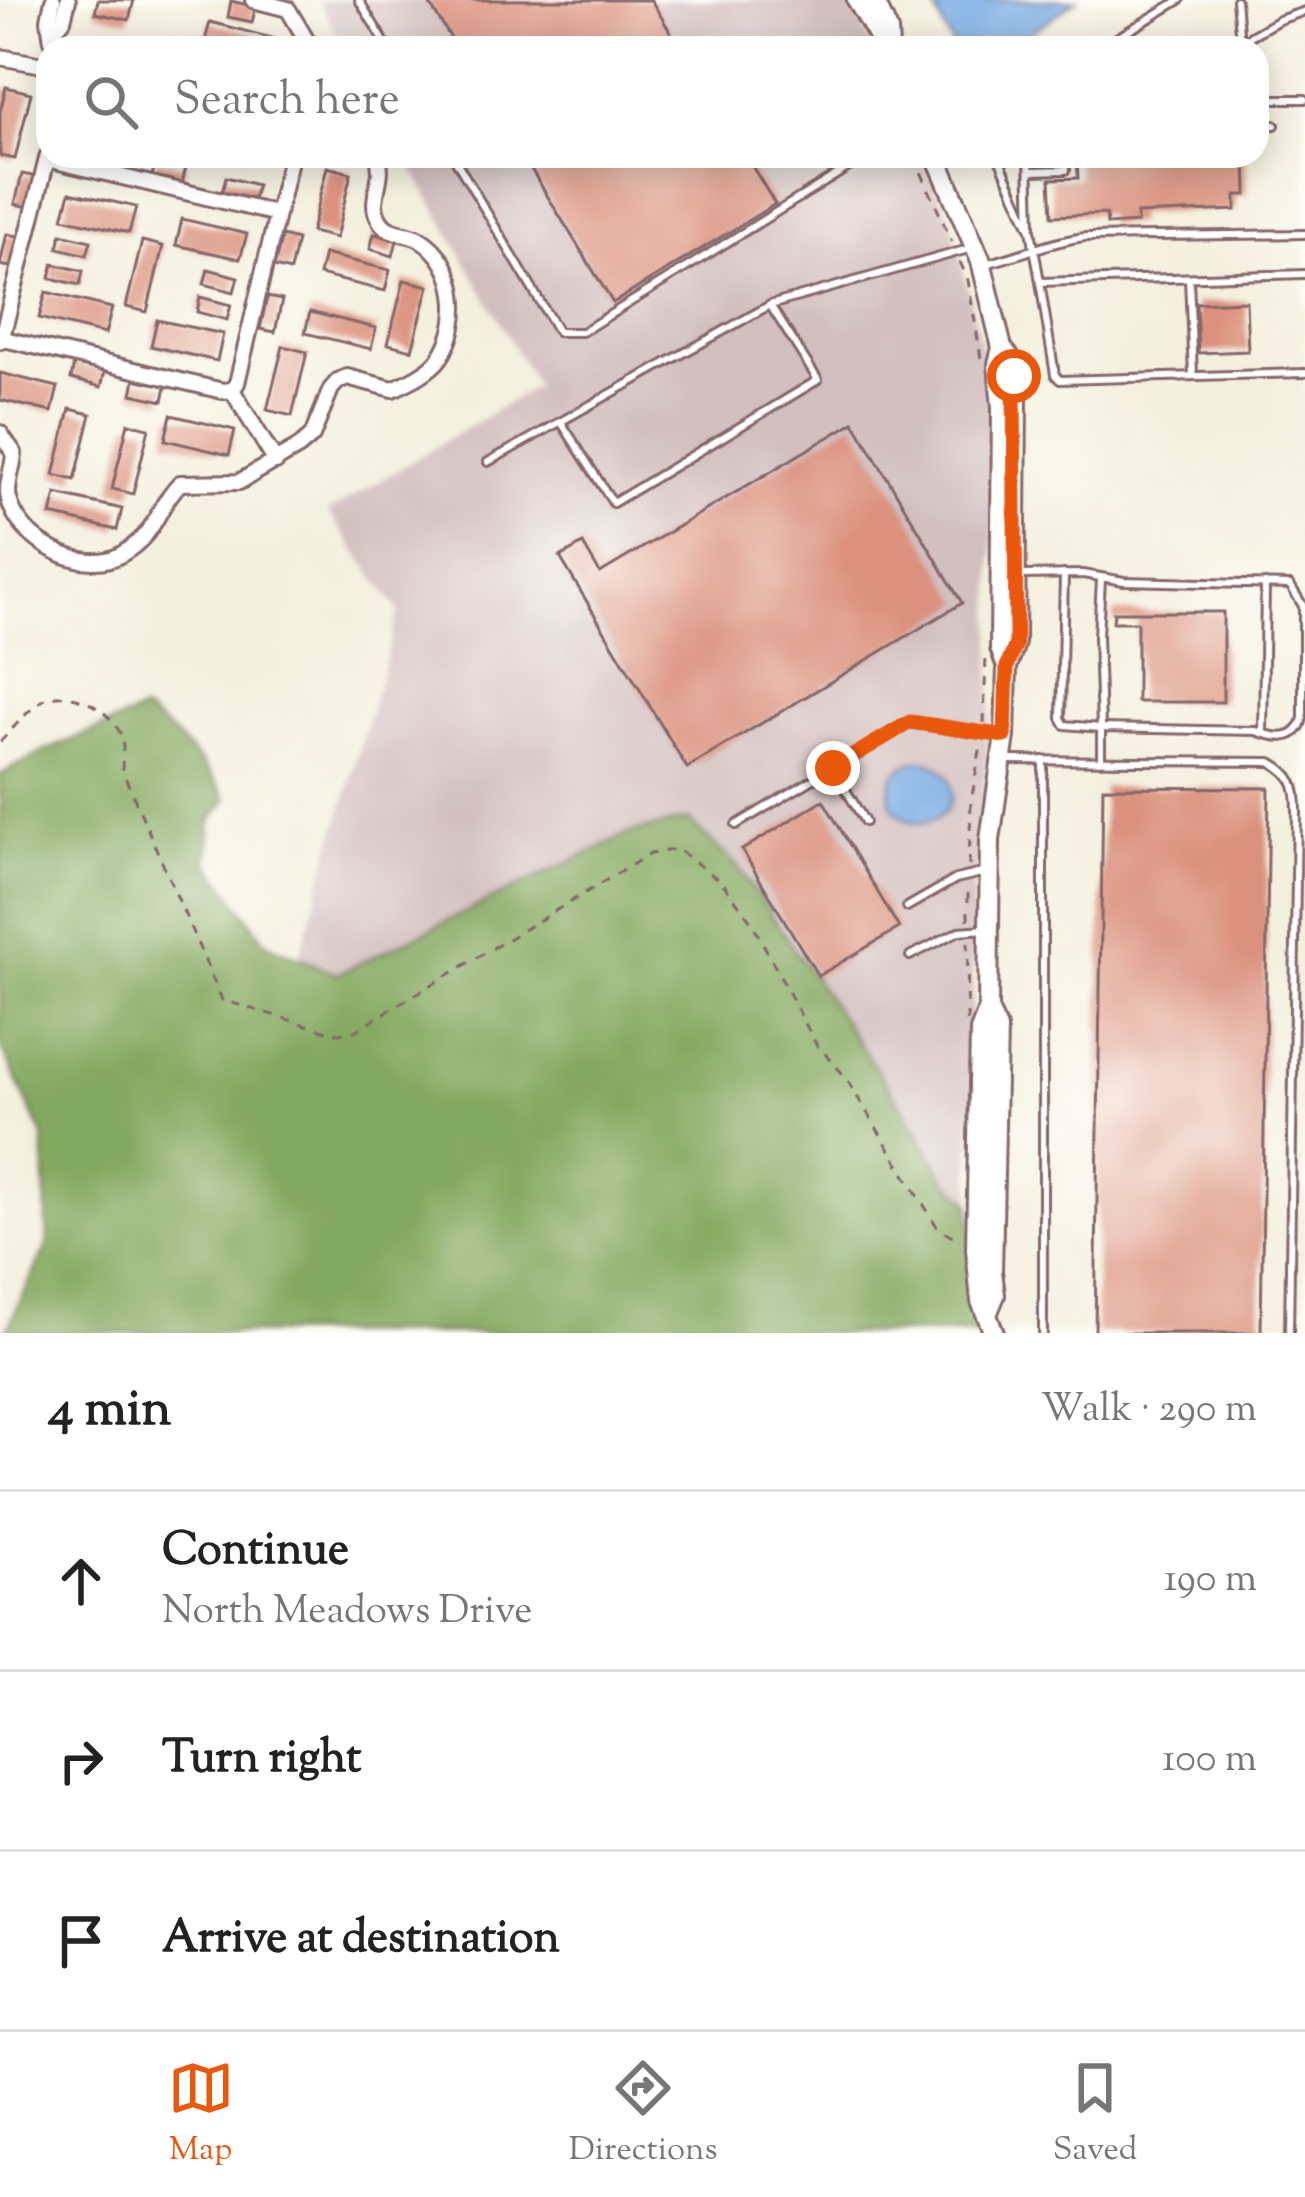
<!DOCTYPE html>
<meta charset="utf-8">
<style>
:root{--surface:#fff;--page:#f6f6f6;--text:#222;--muted:#767676;--line:#e0e0e0;--accent:#ea580c}
body{margin:0;font-family:"Sorts Mill Goudy",serif;background:var(--page);color:var(--text)}
.stop{position:absolute;width:36px;height:36px;margin:-27px;border:9px solid #ea580c;border-radius:50%;background:#fff}
.stop.end{background:#ea580c;border-color:#fff;box-shadow:0 3px 12px #0008}
.list{margin:0;padding:0;list-style:none}
h2{display:flex;justify-content:space-between;align-items:center;height:156px;margin:0;padding:0 48px;font-size:51px}
h2 small{font-size:39px;font-weight:400;color:var(--muted)}
.list li{display:grid;grid-template-columns:78px 1fr auto;gap:36px;align-items:center;box-sizing:border-box;height:180px;padding:0 48px;border-top:3px solid var(--line)}
.list b{display:block;font-size:45px;white-space:nowrap}
.list p{margin:0;font-size:39px;white-space:nowrap;color:var(--muted)}
.list em{font-size:39px;font-style:normal;color:var(--muted)}
.icon{flex:none;width:66px;height:66px;fill:none;stroke:currentColor;stroke-width:2;stroke-linecap:round;stroke-linejoin:round}
.map{position:relative;flex:none;width:1305px;height:1333px;overflow:hidden}
.search{position:absolute;background:var(--surface);box-shadow:0 6px 30px #0003;left:36px;right:36px;top:36px;height:132px;display:flex;align-items:center;gap:30px;box-sizing:border-box;padding:0 42px;border-radius:36px;color:var(--muted);font-size:45px}
.sheet{height:696px;background:var(--surface)}
nav{display:flex;justify-content:space-around;align-items:center;box-sizing:border-box;height:168px;border-top:3px solid var(--line);background:var(--surface);font-size:33px;color:var(--muted)}
nav a{display:grid;justify-items:center;gap:6px}
nav .on{color:var(--accent)}
.map>svg:first-child{display:block}
.industrial{fill:#d2bfbf}
.forest{fill:#83a85e;stroke:#666444;stroke-width:3}
.water{fill:#78abe4;stroke:#616588;stroke-width:3}
.building{fill:#db917d}
.lines{fill:none;stroke-linecap:round;stroke-linejoin:round}
.lane-casing{stroke:#86686a;stroke-width:12}
.street-casing{stroke:#86686a;stroke-width:20}
.secondary-casing{stroke:#86686a;stroke-width:24}
.path{stroke:#86686a;stroke-width:3;stroke-dasharray:9 9;stroke-linecap:butt}
.lane{stroke:#fff;stroke-width:6}
.street{stroke:#fff;stroke-width:14}
.secondary{stroke:#fff;stroke-width:18}
.route{stroke:#ea580c;stroke-width:15}
</style>
<div class="map">
<svg width="1305" height="1333" viewBox="0 0 1305 1333">
<rect width="100%" height="100%" fill="#fdfcf7"/>
<filter id="ink" filterUnits="userSpaceOnUse"><feTurbulence type="fractalNoise" baseFrequency=".00833" numOctaves="2"/><feDisplacementMap in="SourceGraphic" scale="24" xChannelSelector="R" yChannelSelector="G"/><feConvolveMatrix kernelMatrix="1 2 1 2 8 2 1 2 1" color-interpolation-filters="sRGB"/></filter>
<filter id="wash" filterUnits="userSpaceOnUse"><feTurbulence type="fractalNoise" baseFrequency=".004" numOctaves="4" result="noise"/><feDisplacementMap in="SourceGraphic" scale="48" xChannelSelector="R" yChannelSelector="G"/><feGaussianBlur stdDeviation="2.7" result="paint"/><feColorMatrix in="noise" values="0 0 0 0 0 0 0 0 0 0 0 0 0 0 0 0 0 1.4 0 .05"/><feComposite in="paint" operator="in"/></filter>
<g filter="url(#wash)">
<rect width="100%" height="100%" fill="#f4f0de"/>
<!-- industrial -->
<g class="industrial">
<polygon points="318,0 850,0 873,48 345,48"/>
<polygon points="406,156 922,156 952,221 995,405 991,714 973,903 971,1203 946,1180 908,1116 738,867 688,820 630,833 337,975 299,958 399,611 328,512 536,386"/>
</g>
<!-- forest -->
<path class="forest" d="M143,711C178,734 205,764 227,799L211,821L208,862L267,944L337,974L630,833L688,820L738,867L908,1116L946,1180L971,1203L977,1320L981,1333H5L48,1244L43,1136L0,1044V775L42,752Z"/>
<!-- water -->
<g class="water">
<polygon points="931,0 1077,0 1019,41 953,47"/>
<circle cx="921" cy="792" r="31"/>
</g>
<g id="blocks">
<!-- building -->
<g class="building">
<polygon points="98,0 134,0 129,20 95,13"/>
<polygon points="427,0 651,0 680,48 457,48"/>
<polygon points="231,1 256,7 252,22 228,17"/>
<polygon points="210,22 276,39 273,48 203,48"/>
<polygon points="6,87 31,93 15,159 0,156 0,112"/>
<polygon points="523,156 746,156 775,204 613,303"/>
<polygon points="1077,156 1246,156 1247,195 1236,195 1236,210 1137,214 1137,223 1107,225 1106,214 1052,216 1050,179 1078,178"/>
<polygon points="156,160 186,167 182,183 152,176"/>
<polygon points="327,167 351,173 336,238 311,232"/>
<polygon points="22,174 37,177 30,207 15,204"/>
<polygon points="226,177 257,185 253,199 222,192"/>
<polygon points="70,192 136,207 129,233 63,218"/>
<polygon points="182,219 247,234 240,259 176,245"/>
<polygon points="7,234 22,237 15,268 0,265"/>
<polygon points="61,234 91,241 87,255 58,248"/>
<polygon points="374,234 397,240 393,256 370,249"/>
<polygon points="282,236 297,240 290,271 274,267"/>
<polygon points="142,241 163,246 147,312 126,307"/>
<polygon points="324,254 390,270 385,291 319,275"/>
<polygon points="53,264 83,271 80,285 50,278"/>
<polygon points="208,269 238,277 234,292 204,284"/>
<polygon points="404,280 429,286 412,350 388,344"/>
<polygon points="46,292 112,308 105,334 39,318"/>
<polygon points="200,297 231,305 227,320 197,312"/>
<polygon points="267,297 282,300 275,332 260,329"/>
<polygon points="1246,301 1248,351 1198,353 1196,303"/>
<polygon points="310,312 376,328 371,349 305,333"/>
<polygon points="157,320 223,334 217,361 151,346"/>
<polygon points="283,346 307,352 292,416 267,410"/>
<polygon points="74,364 105,371 101,387 71,379"/>
<polygon points="0,373 58,387 52,412 0,400"/>
<polygon points="135,379 166,386 163,401 132,394"/>
<polygon points="70,409 91,414 75,480 54,475"/>
<polygon points="171,415 235,430 229,455 165,440"/>
<polygon points="854,422 962,603 687,768 560,557 583,544 600,573"/>
<polygon points="128,423 149,428 133,494 112,489"/>
<polygon points="56,494 122,509 117,530 51,515"/>
<polygon points="1114,612 1223,612 1223,702 1137,702 1137,622 1113,622"/>
<polygon points="1103,787 1269,788 1261,1333 1095,1333"/>
<polygon points="823,800 899,928 818,976 742,850"/>
</g>
</g>
</g>
<g filter="url(#ink)">
<use href="#blocks" fill-opacity="0" stroke="#86686a" stroke-width="3"/>
<g class="lines">
<!-- lane casing -->
<g class="lane-casing">
<g id="lane">
<polyline points="359,0 388,48"/>
<polyline points="1236,0 1240,42 1279,20 1305,11"/>
<polyline points="1100,48 1180,0"/>
<polyline points="1257,99 1305,99"/>
<polyline points="1257,126 1275,125"/>
<polyline points="453,156 558,332 582,332 867,156"/>
<polyline points="998,156 1031,230 1040,282 1305,274"/>
<polyline points="1029,156 1031,226"/>
<polyline points="1030,171 1066,170 1065,156"/>
<path d="M985,264C1019,256 1051,241 1085,237L1305,234"/>
<polyline points="1189,278 1193,376"/>
<polyline points="1040,282 1055,375 1060,380 1305,373"/>
<polyline points="561,422 613,503 818,380 770,305"/>
<polyline points="488,462 770,305 972,248"/>
<polyline points="1064,574 1061,718 1065,725 1101,728 1098,636 1101,579"/>
<path d="M1022,575L1083,574L1124,581L1290,585L1303,606V718C1297,743 1275,738 1256,731L1101,728V760"/>
<polyline points="1263,733 1265,584"/>
<path d="M1006,760L1271,762C1294,775 1297,786 1297,812L1289,1333"/>
<polyline points="1043,760 1043,1333"/>
<polyline points="833,768 865,822"/>
<polyline points="736,825 910,722 1002,736"/>
<polyline points="907,907 956,879 986,872"/>
<polyline points="910,956 959,931 986,929"/>
</g>
</g>
<!-- street casing -->
<g class="street-casing">
<g id="street">
<polyline points="253,0 288,9 311,48"/>
<polyline points="52,33 63,20 68,0"/>
<polyline points="53,48 49,20 53,0"/>
<polyline points="0,57 48,66"/>
<polyline points="47,159 277,214"/>
<polyline points="4,339 223,391 232,390"/>
<polyline points="1,341 48,155"/>
<polyline points="232,390 237,383 291,156"/>
<polyline points="232,390 276,462"/>
<path d="M0,433L14,453C14,466 5,485 9,499C18,540 83,577 122,554C159,532 155,508 180,483L239,482L299,447L312,436L331,389L338,381L347,377L393,389C408,382 430,372 440,358C465,321 459,263 420,239C406,231 388,236 379,219C367,199 387,178 377,156"/>
</g>
</g>
<!-- secondary casing -->
<g class="secondary-casing">
<g id="secondary">
<polyline points="857,0 885,48"/>
<polyline points="874,0 888,31 889,48"/>
<polyline points="936,156 981,261 1002,348 998,364 1002,407 1000,648 1007,667"/>
<polyline points="988,1010 997,1029 992,1271 995,1295 988,1312"/>
<polyline points="994,1333 981,1301 976,1249 980,1031 988,1010 990,840 1005,736 1007,667 1015,643 1017,398 1011,359 1002,348"/>
</g>
</g>
<!-- path -->
<g class="path">
<polyline points="914,156 952,242"/>
<polyline points="960,262 968,280 982,364"/>
<polyline points="984,723 986,655"/>
<path d="M0,742C13,729 26,712 40,702C65,684 109,708 120,733C125,743 122,758 122,770L222,1000L334,1033L353,1032L650,854L677,849L722,882L751,921L816,1044L844,1075L938,1228L958,1239"/>
<polyline points="969,866 971,802 981,745"/>
<polyline points="968,920 968,888"/>
<polyline points="967,1022 968,942"/>
</g>
<!-- lane -->
<use href="#lane" class="lane"/>
<!-- street -->
<use href="#street" class="street"/>
<!-- secondary -->
<use href="#secondary" class="secondary"/>
</g>
</g>
<g class="lines" filter="url(#ink)">
<!-- route -->
<polyline class="route" points="833,768 910,722 1005,736 1007,667 1016,644 1014,376"/>
</g>
</svg>
<div class="stop" style="left:1014px;top:376px"></div>
<div class="stop end" style="left:833px;top:768px"></div>
<div class="search"><svg class="icon" aria-label="search" viewBox="0 0 24 24"><circle cx="10" cy="10" r="6"/><path d="M15 15l6 6"/></svg>Search here</div>
</div>
<section class="sheet">
<h2>4 min<small>Walk · 290 m</small></h2>
<ul class="list">
<li><svg class="icon" aria-label="ahead" viewBox="0 0 24 24"><path d="M12 20V5M6 11l6-6 6 6"/></svg><div><b>Continue</b><p>North Meadows Drive</p></div><em>190 m</em></li>
<li><svg class="icon" aria-label="right" viewBox="0 0 24 24"><path d="M7 20v-9h11M14 6l5 5-5 5"/></svg><div><b>Turn right</b></div><em>100 m</em></li>
<li><svg class="icon" aria-label="arrive" viewBox="0 0 24 24"><path d="M6 21V4h12l-3 4 3 4H6"/></svg><div><b>Arrive at destination</b></div></li>
</ul>
</section>
<nav>
<a class="on"><svg class="icon" aria-label="map" viewBox="0 0 24 24"><path d="M3 6l6-2 6 2 6-2v14l-6 2-6-2-6 2zM9 4v14M15 6v14"/></svg>Map</a>
<a><svg class="icon" aria-label="directions" viewBox="0 0 24 24"><path d="M12 3l9 9-9 9-9-9zM9 14v-3h6M13 9l2 2-2 2"/></svg>Directions</a>
<a><svg class="icon" aria-label="saved" viewBox="0 0 24 24"><path d="M7 4h10v16l-5-4-5 4z"/></svg>Saved</a>
</nav>
